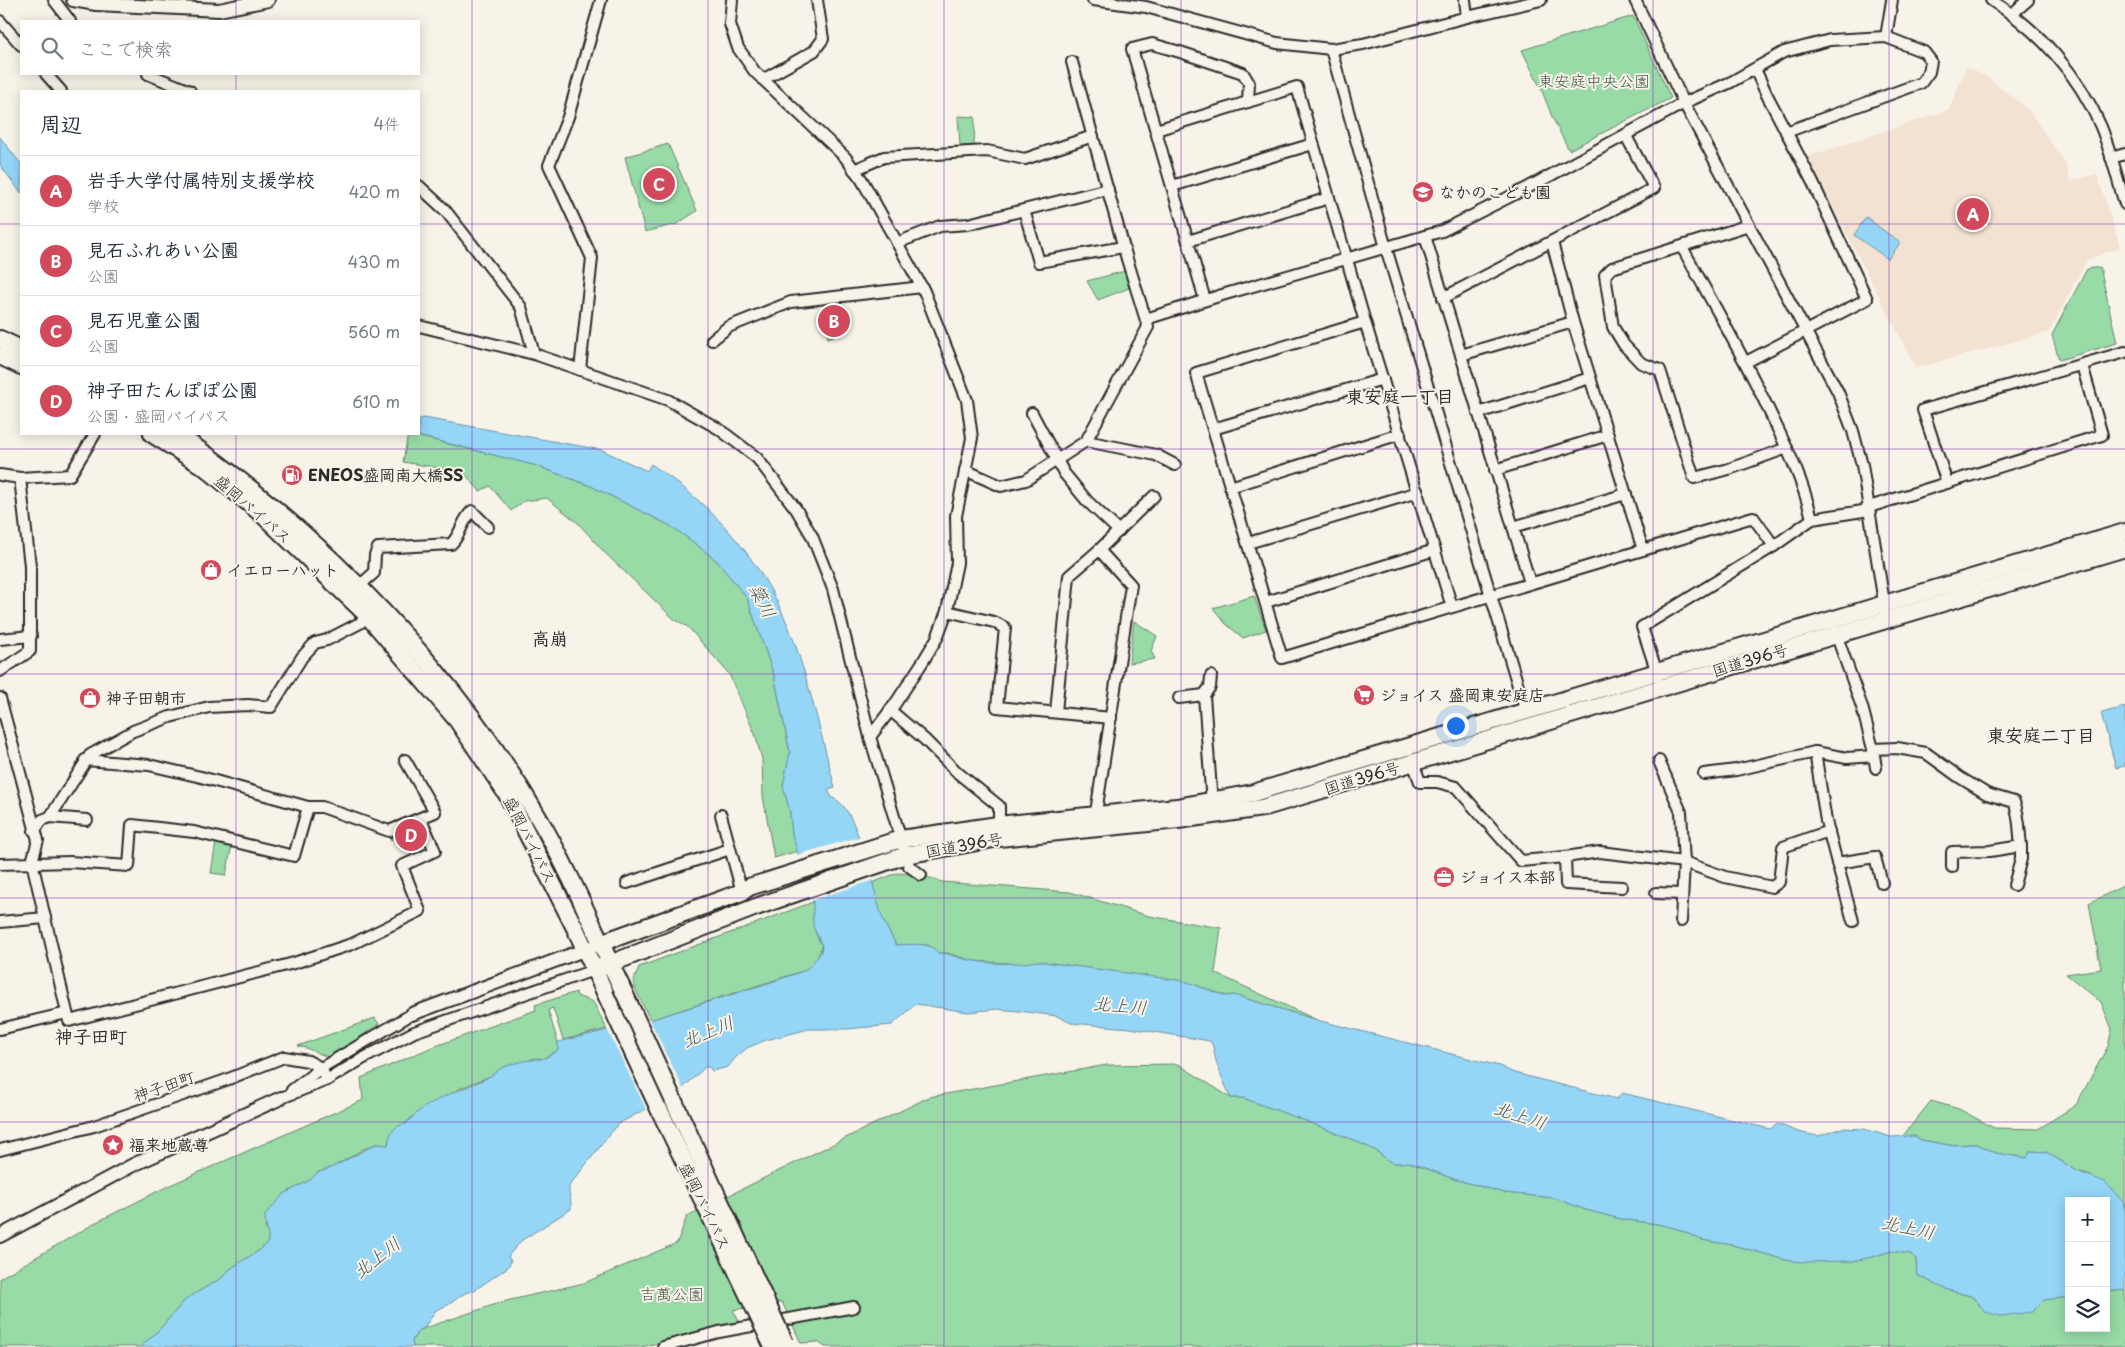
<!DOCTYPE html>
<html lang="ja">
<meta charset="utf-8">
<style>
:root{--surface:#fff;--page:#f2f2f3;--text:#1f2937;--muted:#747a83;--line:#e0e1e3;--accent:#d1495b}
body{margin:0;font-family:"Playpen Sans","Klee One",sans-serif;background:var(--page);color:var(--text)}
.controls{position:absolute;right:15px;bottom:15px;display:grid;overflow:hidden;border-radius:0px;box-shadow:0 2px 12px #0003}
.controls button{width:45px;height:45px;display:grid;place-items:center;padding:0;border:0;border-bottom:1px solid var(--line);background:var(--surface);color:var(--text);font:25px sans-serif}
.you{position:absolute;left:1455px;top:725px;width:18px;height:18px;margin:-12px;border:4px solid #fff;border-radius:50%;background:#1a73e8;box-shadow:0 0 0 8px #1a73e833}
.badge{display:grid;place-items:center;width:32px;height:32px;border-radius:50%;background:var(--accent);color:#fff;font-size:16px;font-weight:700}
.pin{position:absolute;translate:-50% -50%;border:2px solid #fff;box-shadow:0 1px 5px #0006}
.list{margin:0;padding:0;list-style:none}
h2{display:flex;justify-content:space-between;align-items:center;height:65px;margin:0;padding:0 20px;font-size:21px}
h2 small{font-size:16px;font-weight:400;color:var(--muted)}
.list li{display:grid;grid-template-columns:32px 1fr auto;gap:15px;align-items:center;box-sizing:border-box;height:70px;padding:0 20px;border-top:1px solid var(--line)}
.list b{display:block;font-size:19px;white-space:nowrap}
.list p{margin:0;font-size:16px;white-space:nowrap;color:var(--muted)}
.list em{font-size:16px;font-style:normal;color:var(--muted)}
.icon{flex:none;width:28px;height:28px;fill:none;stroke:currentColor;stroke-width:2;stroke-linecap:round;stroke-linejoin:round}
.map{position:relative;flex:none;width:2125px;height:1347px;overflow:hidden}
.search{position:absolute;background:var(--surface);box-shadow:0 2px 12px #0003;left:20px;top:20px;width:400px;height:55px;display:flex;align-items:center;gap:12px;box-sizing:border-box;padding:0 18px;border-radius:0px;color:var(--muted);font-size:19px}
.panel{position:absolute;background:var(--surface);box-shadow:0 2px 12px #0003;left:20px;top:90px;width:400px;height:345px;border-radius:0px}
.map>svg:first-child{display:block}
.built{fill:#f3e1d2}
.green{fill:#98dba7;stroke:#628369}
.water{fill:#95d6f7;stroke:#6b92a5}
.pier{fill:#f7f3e8}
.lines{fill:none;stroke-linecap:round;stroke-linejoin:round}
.minor-casing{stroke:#2b2b2b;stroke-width:14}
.tertiary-casing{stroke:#2b2b2b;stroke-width:16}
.trunk-casing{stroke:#2b2b2b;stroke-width:20}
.minor{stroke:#f7f3e8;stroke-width:10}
.tertiary{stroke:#f7f3e8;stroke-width:12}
.trunk{stroke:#f7f3e8;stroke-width:16}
.trunk-bridge-casing{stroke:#2b2b2b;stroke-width:20;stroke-linecap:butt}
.trunk-bridge{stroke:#f7f3e8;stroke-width:16}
.grid{fill:none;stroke:#7b2cbf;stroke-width:1;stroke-opacity:0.55}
.labels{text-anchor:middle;stroke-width:4;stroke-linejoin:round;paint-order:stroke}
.park-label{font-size:16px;fill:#46574a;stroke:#f7f3e8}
.poi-label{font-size:16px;font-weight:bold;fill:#2b2b2b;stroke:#f7f3e8;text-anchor:start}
.street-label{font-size:16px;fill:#2b2b2b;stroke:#f7f3e8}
.neighbourhood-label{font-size:18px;font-weight:bold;fill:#2b2b2b;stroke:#f7f3e8}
.water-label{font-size:18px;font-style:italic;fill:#46565e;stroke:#f7f3e8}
</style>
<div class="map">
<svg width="2125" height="1347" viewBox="0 0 2125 1347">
<rect width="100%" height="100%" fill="#f7f3e8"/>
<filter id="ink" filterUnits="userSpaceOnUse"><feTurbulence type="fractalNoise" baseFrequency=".02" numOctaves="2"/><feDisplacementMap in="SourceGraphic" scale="10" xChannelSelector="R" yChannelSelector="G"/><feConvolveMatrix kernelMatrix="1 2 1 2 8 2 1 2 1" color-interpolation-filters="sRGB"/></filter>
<g filter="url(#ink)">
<!-- built -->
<polygon class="built" points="1966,67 1987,77 2028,109 2065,163 2071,181 2097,174 2120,247 2087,260 2049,332 1916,368 1807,157 1949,110"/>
<!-- green -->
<g class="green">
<polygon points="1633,16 1671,98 1569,150 1553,119 1542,91 1522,50"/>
<polygon points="958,116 975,117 974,146 960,146"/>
<polygon points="668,144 697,211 677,224 645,232 625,157"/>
<polygon points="2100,267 2117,343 2059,360 2052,335 2087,269"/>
<polygon points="1125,271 1129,288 1098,300 1087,281"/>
<polygon points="842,309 844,332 828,338 823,310"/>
<polygon points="408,434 534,465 591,486 669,525 692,541 717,561 747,598 774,675 790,753 783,786 790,812 792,834 798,851 774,858 763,796 762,759 755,734 729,674 688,627 674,619 605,553 578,523 547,498 524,501 511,511 490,486 480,491 462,471 455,480 445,469 403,462"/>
<polygon points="1254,596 1266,630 1243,638 1225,623 1213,608"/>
<polygon points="1134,621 1157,636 1151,651 1155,659 1129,663"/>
<polygon points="415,828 419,830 423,839 410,843 390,839"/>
<polygon points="216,842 232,845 226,875 211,873"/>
<polygon points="897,873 921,875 942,882 1070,892 1149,916 1221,928 1215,973 1317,1020 1234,995 1227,996 1183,981 1037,961 1023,964 973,961 947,953 938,953 928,945 896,945 881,916 872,883"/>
<polygon points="2125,885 2125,1211 2123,1202 2091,1175 2077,1171 2046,1152 2030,1151 2028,1158 1995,1153 1977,1144 1949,1145 1921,1140 1915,1136 1902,1137 1931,1101 1959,1109 1994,1128 2038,1129 2076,1105 2108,1046 2112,1029 2101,1002 2066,974 2101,969 2089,903"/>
<polygon points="813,902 816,934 822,946 817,959 806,970 650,1020 635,988 634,980 639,967"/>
<polygon points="576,992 577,996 593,1002 607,1029 563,1040 553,1008 548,1010 559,1046 558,1050 543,1059 535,1058 461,1088 411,1118 389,1139 389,1145 376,1144 364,1149 333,1167 317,1173 310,1180 284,1194 265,1227 269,1235 268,1242 260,1250 230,1269 222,1278 186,1299 158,1331 140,1347 0,1347 0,1278 97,1222 168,1186 363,1100 361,1078 430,1048 536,1010 535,1005"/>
<polygon points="375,1018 379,1024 330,1058 306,1048 298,1046"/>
<polygon points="1178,1064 1231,1098 1243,1098 1298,1118 1349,1138 1375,1150 1388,1160 1395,1163 1409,1162 1454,1179 1505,1193 1555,1198 1586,1210 1621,1219 1658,1224 1678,1229 1702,1240 1733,1245 1786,1260 1852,1261 1872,1257 1891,1251 1911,1254 1916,1259 1917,1275 1946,1289 1974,1297 1979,1305 2069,1297 2069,1328 2106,1328 2106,1292 2125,1290 2125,1347 825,1347 818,1342 801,1343 782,1302 733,1310 740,1323 641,1347 413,1347 412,1341 418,1331 425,1328 502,1302 584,1283 677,1243 687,1216 929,1097 1107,1065"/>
</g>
<!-- water -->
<g class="water">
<polygon points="0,137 21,164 21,193 0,165"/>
<polygon points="1866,217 1900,243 1888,259 1854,235"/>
<path d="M424,418L602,450L647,471L651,464C717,508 767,566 794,641C811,689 822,739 835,788L828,790L832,798C857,803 873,890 881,913C884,924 891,935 896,945C909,945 931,941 938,953C948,953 955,957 965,959C985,964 1017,965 1037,961L1184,981L1226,996L1234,995L1317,1020L1499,1066L1514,1073L1617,1099L1622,1093L1770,1129L1778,1124L1798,1132L1818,1136L1842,1128L1864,1129L1891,1137L1915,1136L1921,1140L1949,1145L1977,1144L1995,1153L2027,1158L2030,1151L2046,1152L2077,1171L2105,1182L2123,1202L2125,1211V1290L2106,1292V1201H2069V1297L2044,1300L2032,1312L2001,1316L1985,1312L1974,1297L1945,1289L1917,1275L1916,1259L1911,1254L1891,1251L1872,1257L1852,1261L1802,1262L1786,1260L1733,1245L1702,1240L1678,1229L1658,1224L1621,1219L1586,1210L1555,1198L1505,1193L1454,1179L1409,1162L1395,1163L1388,1160L1375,1150L1349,1138L1298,1118L1243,1098H1231C1226,1087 1221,1076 1217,1064C1214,1057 1215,1047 1210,1041L1130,1028L1071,1023L1057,1016L1019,1011L997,1009L968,1012L916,1004L892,1025L846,1029H809L766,1040L747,1048L737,1056L728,1067L712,1071L709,1067H705L681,1090L618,1124L569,1186C568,1194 572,1200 571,1209L522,1240L508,1256L511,1261L508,1267L475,1290L465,1293L448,1305L436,1310L424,1328L418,1331L412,1341L413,1347H140L158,1331L186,1299L222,1278L230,1269L260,1250L268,1242C269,1233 265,1226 265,1215L284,1194L310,1180L317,1173L333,1167L376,1144L388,1145C389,1134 394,1125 406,1124C425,1100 458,1092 485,1079C492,1076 497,1070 504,1067C516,1062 529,1060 541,1059C547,1058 553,1053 558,1050V1042L650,1020L775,981L806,970L821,953L822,946L813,926V902L792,834L790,812L783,786L790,752L774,675L747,598L717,561L692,541L669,525L591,486L534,465L410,434H419V419Z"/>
<polygon points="2125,707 2125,766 2116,768 2101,713"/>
</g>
<!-- pier -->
<g class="pier">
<polygon points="862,836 874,880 810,901 797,855"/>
<polygon points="649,1018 684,1090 647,1111 606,1027"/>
</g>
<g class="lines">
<!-- minor casing -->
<g class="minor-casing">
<g id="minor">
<polyline points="54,0 70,21"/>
<polyline points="732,0 730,24 738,48 755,72 845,157 862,180 924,291 967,400 972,438 956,516 957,563 947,611 937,638 922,663 895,704 870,737"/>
<polyline points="1093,0 1146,7 1277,43 1331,49 1363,44 1467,17 1541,0"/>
<polyline points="1465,0 1467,17"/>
<polyline points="1635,0 1684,103 1838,392 1853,431 1862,465 1885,609"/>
<path d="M1991,0C2039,30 2079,75 2101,127C2111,152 2117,178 2125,204"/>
<polyline points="2012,14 2028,0"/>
<polyline points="0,21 21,45"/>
<polyline points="1886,37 1892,0"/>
<polyline points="1331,49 1386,248 1526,712"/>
<polyline points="46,74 61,91"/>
<polyline points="148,74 190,91"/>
<polyline points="764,79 814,51 823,39 817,0"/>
<polyline points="1156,130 1297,87 1365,322 1452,607"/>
<polyline points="2111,158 2125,154"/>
<polyline points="854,170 884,157 987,151 1025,159 1093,136"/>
<polyline points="419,186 445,210 521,307 534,354"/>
<polyline points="1172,186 1313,144"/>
<polyline points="1024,210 1039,262 1123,247"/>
<polyline points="1749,225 1612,268 1605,275 1613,327 1624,345 1641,363 1660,370 1694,478 1729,469 1787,448"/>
<polyline points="1425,236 1530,583"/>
<polyline points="1188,241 1329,198"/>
<polyline points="1552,242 1573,322 1643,550"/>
<polyline points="897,243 940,226 968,224 1108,189"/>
<path d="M1682,247C1713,304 1746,360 1773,419C1789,452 1804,484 1812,519"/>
<polyline points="1443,298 1654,188 1626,136"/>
<polyline points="1205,300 1132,49 1152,44 1180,52 1243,73 1249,83 1248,102"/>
<polyline points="1146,319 1222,295 1442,231 1529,187 1684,103 1731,82 1784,52 1830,40 1886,37 1924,52 1931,61 1929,72 1921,83 1786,132"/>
<polyline points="1365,322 1196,373 1282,658 1753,517 1774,546"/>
<polyline points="419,326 534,354 668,400 719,429 757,458 796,509 812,536 833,589 870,737 909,866 921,875"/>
<polyline points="712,340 728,327 791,302 922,287"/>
<polyline points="1461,355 1573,322"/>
<polyline points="1746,362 1867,299 1813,183 1767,95 1755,69"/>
<polyline points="580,370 592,258 549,165 568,117 601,0"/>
<polyline points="1032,413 1064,473 1087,501 1119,531"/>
<polyline points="1478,413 1590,378"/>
<polyline points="1213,429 1383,379"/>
<polyline points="1086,441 1156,455 1175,465"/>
<polyline points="965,470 1001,486 1026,480 1086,441 1148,327 1127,259 1072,62"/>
<polyline points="1495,470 1608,435"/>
<polyline points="0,475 20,478 70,475 95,434"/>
<polyline points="1947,483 1923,410 2125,352"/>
<polyline points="1230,487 1400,434"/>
<polyline points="1513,527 1626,494"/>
<polyline points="1248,543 1418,492"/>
<path d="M359,586L374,573L375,555L378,548L451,544C461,535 462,520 472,511L488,527"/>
<polyline points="1266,602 1435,550"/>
<polyline points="947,611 994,622 1005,628 997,707 1111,718"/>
<polyline points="1835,631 1862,707 1873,749"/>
<polyline points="0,639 31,636"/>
<polyline points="0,671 30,651 30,566 20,478"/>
<polyline points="1211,676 1210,687 1204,695 1212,804"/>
<polyline points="1658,676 1642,627 1774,546 1812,519 1863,511 1869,507 2102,435 2082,365"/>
<polyline points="0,698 38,840 32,862 69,1021 294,963 352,944 420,911 402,866 435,851 421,819"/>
<polyline points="1179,698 1204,695"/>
<polyline points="890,710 924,739 958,773 999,806 999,829"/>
<polyline points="1056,712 1069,576 1099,550 1154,496"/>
<polyline points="1815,752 1826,821 1837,863 1875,857 1882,883"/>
<polyline points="1412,759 1420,782 1437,782 1456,787 1521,861 1565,857"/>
<polyline points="85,760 149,765 201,777 308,807 322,807 389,831 435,812 405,760"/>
<path d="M1876,768L1873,749L1897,748L1926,753L1959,777L1987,794L2014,802C2020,816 2019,831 2021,846"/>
<polyline points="1704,774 1736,770 1815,752 1847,758 1874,756"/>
<polyline points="721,815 742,892"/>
<polyline points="50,817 87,820"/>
<polyline points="1095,819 1131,585 1099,550"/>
<polyline points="34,831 42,820 50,817 90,755 133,731 170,717 209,707 248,705 271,707 302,657 315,643 327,640 360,623 368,616"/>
<polyline points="1837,863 1853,921"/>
<polyline points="0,864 70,862 129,866 132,825 194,832 294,856 308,807"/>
<polyline points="1952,867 1952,852 1990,851 2021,846 2021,859 2014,885"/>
<polyline points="627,883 730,849"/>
<polyline points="1622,887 1566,884 1565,857 1600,852 1684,862 1681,812 1659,761"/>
<polyline points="1656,893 1681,894"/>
<polyline points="1681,921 1684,862 1725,877 1772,887 1779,882 1783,847 1829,831"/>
<polyline points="0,922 45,918"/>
<polyline points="0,1029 67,1013"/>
<polyline points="292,1090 321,1068 412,1014"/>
<polyline points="281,1098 327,1080 364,1058 414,1032 594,970"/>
<polyline points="0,1150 94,1126 226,1080 284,1057 308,1061 321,1068 327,1080"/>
<polyline points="663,1347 719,1332 854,1307"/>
</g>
</g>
<!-- tertiary casing -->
<g class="tertiary-casing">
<g id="tertiary">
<polyline points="73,0 96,4 219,10 268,0"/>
<polyline points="412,1014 592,947"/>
<polyline points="0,1236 133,1165 281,1098"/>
</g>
</g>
<!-- trunk casing -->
<g class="trunk-casing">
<g id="trunk">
<polyline points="0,339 21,349"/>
<polyline points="0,356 21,366"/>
<polyline points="152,434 206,468 263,515 368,616 457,720 508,796 576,930 659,1109"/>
<path d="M176,434C233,471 284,515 334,562C413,638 483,722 538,817C570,871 594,930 621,986"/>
<polyline points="601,943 742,892 749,887 901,839 998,825 1177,807 1253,793 2125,532"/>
<polyline points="594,970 756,907 906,855 999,838 1178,820 1262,808 2125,548"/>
</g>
</g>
<!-- minor -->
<use href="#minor" class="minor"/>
<!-- tertiary -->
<use href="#tertiary" class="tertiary"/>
<!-- trunk -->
<use href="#trunk" class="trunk"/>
<!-- trunk-bridge casing -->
<g class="trunk-bridge-casing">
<g id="trunk-bridge">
<polyline points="621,986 785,1343"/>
<polyline points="659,1109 773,1347"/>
</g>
</g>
<!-- trunk-bridge -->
<use href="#trunk-bridge" class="trunk-bridge"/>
</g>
</g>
<!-- grid -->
<path class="grid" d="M236,0V21M472,0V1347M708,0V1347M944,0V1347M1181,0V1347M1417,0V1347M1653,0V1347M1889,0V1347M236,74V91M0,224H21M419,224H2125M236,434V1347M0,449H2125M0,674H2125M0,898H2125M0,1122H2125"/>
<!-- icons -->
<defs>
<g id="school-disc" transform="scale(1.125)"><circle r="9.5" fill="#d1495b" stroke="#f7f3e8"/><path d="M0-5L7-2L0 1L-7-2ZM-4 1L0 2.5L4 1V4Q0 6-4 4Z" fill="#fff"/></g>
<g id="fuel-disc" transform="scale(1.125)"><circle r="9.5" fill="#d1495b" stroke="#f7f3e8"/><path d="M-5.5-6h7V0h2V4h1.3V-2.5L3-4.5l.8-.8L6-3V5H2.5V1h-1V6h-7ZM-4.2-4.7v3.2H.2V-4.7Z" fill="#fff"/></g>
<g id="shop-disc" transform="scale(1.125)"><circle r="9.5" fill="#d1495b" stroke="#f7f3e8"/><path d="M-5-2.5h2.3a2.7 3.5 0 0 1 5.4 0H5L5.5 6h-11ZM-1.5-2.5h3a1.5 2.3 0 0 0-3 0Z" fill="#fff"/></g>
<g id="supermarket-disc" transform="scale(1.125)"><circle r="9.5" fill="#d1495b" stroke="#f7f3e8"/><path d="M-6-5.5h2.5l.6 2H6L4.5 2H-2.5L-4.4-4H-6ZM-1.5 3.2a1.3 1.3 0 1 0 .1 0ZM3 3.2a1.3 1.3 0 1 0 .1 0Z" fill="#fff"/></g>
<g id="office-disc" transform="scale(1.125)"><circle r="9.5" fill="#d1495b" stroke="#f7f3e8"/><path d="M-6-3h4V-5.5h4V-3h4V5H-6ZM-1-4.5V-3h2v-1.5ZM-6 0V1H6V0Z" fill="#fff"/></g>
<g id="sight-disc" transform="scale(1.125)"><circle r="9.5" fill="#d1495b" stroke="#f7f3e8"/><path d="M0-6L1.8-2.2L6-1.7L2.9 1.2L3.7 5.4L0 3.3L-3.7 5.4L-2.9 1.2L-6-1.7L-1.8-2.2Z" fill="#fff"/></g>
</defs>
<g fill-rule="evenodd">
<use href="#school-disc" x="1423" y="192"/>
<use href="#fuel-disc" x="292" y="475"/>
<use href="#shop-disc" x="211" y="570"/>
<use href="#supermarket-disc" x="1364" y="695"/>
<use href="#shop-disc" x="90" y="698"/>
<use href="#office-disc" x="1444" y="877"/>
<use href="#sight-disc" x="113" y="1145"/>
</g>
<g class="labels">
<!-- park labels -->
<g class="park-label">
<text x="1594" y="87">東安庭中央公園</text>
<text x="672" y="1300">吉萬公園</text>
</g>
<!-- poi labels -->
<g class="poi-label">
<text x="1439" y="198">なかのこども園</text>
<text x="308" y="481">ENEOS盛岡南大橋SS</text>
<text x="227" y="576">イエローハット</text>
<text x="1380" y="701">ジョイス 盛岡東安庭店</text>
<text x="106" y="704">神子田朝市</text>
<text x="1460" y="883">ジョイス本部</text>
<text x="129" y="1151">福来地蔵尊</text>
</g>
<!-- street labels -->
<g class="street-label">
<text transform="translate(253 509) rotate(41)" y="6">盛岡バイパス</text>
<text transform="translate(1750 660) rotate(-17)" y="6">国道396号</text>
<text transform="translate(1362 778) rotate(-17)" y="6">国道396号</text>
<text transform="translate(530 840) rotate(63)" y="6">盛岡バイパス</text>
<text transform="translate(964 845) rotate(-10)" y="6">国道396号</text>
<text transform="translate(164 1086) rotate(-19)" y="6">神子田町</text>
<text transform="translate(705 1206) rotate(64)" y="6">盛岡バイパス</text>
</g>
<!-- neighbourhood labels -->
<g class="neighbourhood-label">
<text x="1400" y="403">東安庭一丁目</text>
<text x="550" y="645">高崩</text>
<text x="2041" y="742">東安庭二丁目</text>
<text x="91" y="1043">神子田町</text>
</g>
<!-- water labels -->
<g class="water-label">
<text transform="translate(762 601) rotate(63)" y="6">簗川</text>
<text transform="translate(1120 1006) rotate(5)" y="6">北上川</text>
<text transform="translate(708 1032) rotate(-22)" y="6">北上川</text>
<text transform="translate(1520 1116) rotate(18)" y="6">北上川</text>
<text transform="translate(1908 1228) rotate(12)" y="6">北上川</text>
<text transform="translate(377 1258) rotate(-38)" y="6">北上川</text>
</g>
</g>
</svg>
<div class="controls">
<button>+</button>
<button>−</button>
<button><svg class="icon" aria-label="layers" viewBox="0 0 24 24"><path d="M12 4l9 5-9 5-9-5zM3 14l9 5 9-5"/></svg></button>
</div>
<div class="you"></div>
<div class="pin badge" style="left:1973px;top:214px">A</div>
<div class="pin badge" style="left:834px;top:321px">B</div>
<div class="pin badge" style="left:659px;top:184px">C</div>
<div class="pin badge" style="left:411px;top:835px">D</div>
<div class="search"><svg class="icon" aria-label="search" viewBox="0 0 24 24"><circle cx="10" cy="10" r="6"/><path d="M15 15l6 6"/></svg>ここで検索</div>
<section class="panel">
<h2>周辺<small>4件</small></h2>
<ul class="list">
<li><span class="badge">A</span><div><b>岩手大学付属特別支援学校</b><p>学校</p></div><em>420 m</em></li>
<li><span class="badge">B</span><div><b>見石ふれあい公園</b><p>公園</p></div><em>430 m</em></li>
<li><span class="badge">C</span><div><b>見石児童公園</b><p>公園</p></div><em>560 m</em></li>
<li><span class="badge">D</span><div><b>神子田たんぽぽ公園</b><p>公園 · 盛岡バイパス</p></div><em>610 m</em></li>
</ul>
</section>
</div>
